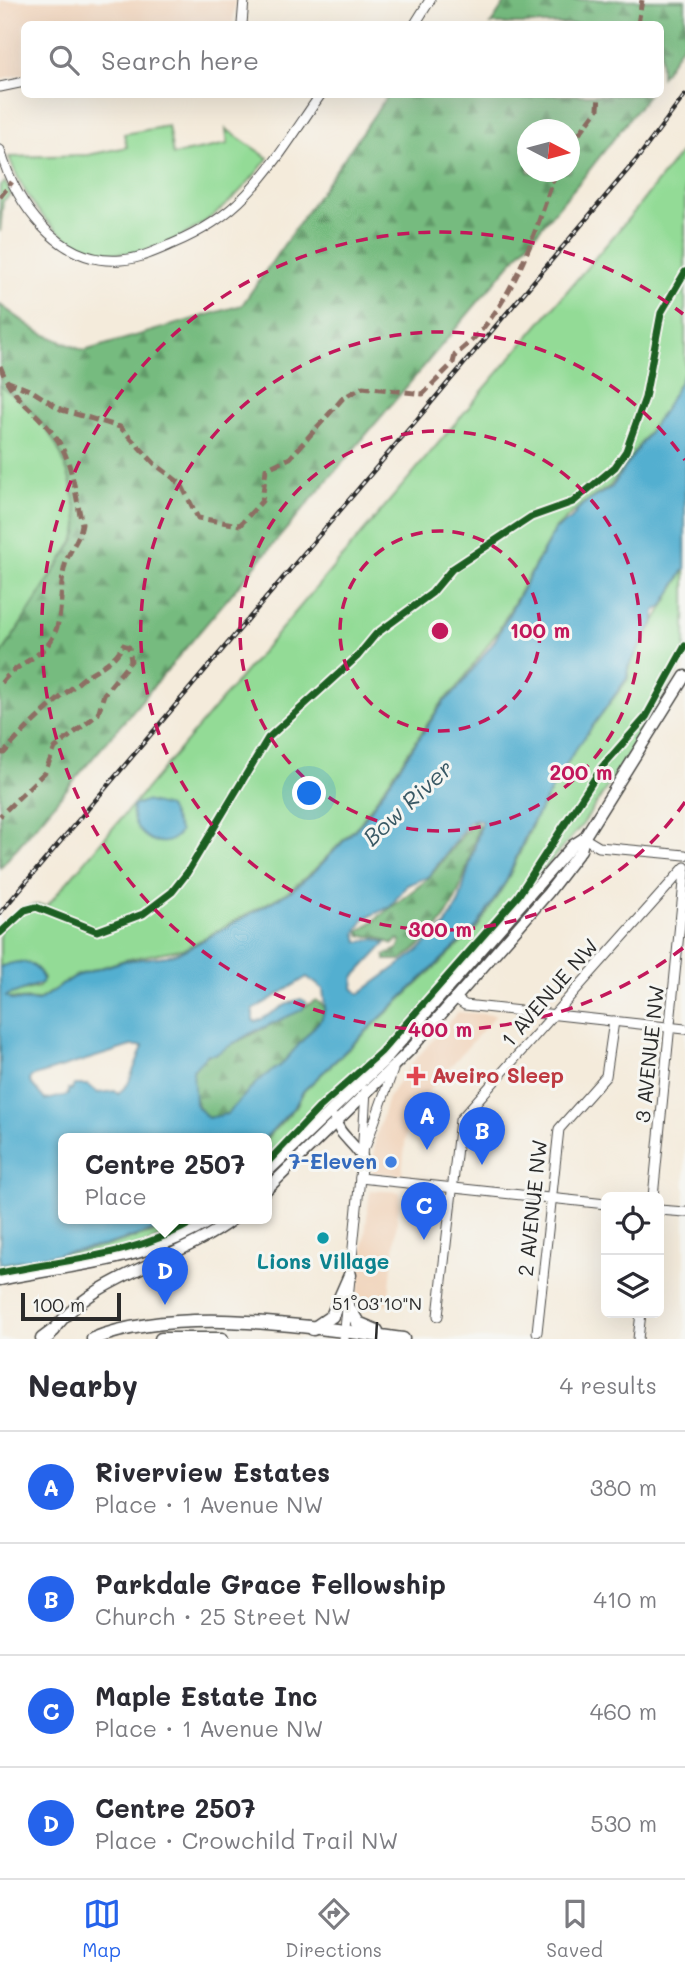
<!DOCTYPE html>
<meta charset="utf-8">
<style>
:root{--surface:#fff;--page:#f2f2f3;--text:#2b2b33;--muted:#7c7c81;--line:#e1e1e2;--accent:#2563eb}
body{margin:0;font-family:Mali,sans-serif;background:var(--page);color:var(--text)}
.controls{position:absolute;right:21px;bottom:21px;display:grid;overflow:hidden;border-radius:10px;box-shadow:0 7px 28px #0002}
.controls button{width:63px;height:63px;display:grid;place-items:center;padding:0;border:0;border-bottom:2px solid var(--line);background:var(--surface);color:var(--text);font:35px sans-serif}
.compass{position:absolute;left:517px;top:119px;width:63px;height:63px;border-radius:50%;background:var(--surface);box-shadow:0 7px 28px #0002;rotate:96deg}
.scale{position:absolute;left:21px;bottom:18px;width:100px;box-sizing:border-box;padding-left:7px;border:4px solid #2b2b2b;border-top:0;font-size:19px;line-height:24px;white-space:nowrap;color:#2b2b2b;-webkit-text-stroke:5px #f6f6f2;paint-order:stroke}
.you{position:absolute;left:310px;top:794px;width:24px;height:24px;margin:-18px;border:5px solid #fff;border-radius:50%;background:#1a73e8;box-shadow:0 0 0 10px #1a73e833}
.badge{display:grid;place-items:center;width:46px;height:46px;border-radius:50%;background:var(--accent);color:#fff;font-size:23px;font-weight:700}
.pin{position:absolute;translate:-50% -58px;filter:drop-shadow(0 2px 4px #0008)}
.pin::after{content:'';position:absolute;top:37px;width:24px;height:21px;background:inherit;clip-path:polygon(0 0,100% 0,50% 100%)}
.popup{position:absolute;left:58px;top:1133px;width:214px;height:91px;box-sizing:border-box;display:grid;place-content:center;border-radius:10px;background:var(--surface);filter:drop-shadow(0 2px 5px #0005);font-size:23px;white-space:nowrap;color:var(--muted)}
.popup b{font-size:26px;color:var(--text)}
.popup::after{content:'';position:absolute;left:50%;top:100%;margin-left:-14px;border:14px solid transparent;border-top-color:var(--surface)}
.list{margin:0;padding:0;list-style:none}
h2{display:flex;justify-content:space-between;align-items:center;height:91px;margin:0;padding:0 28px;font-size:30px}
h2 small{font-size:23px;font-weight:400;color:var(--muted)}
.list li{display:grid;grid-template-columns:46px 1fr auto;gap:21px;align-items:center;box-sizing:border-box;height:112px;padding:0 28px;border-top:2px solid var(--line)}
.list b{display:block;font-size:26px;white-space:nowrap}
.list p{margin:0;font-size:23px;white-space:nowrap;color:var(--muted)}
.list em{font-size:23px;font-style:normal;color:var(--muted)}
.icon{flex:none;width:38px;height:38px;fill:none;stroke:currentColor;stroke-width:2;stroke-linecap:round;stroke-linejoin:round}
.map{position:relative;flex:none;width:685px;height:1339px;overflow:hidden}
.search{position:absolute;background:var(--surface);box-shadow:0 7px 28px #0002;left:21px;right:21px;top:21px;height:77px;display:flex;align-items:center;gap:18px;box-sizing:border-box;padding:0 24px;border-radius:10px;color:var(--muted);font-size:26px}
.sheet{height:539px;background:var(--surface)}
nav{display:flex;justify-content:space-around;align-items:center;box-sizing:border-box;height:98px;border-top:2px solid var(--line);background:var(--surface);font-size:19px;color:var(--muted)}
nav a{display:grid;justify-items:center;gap:4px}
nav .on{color:var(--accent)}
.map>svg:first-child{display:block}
.built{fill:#f1d5bd}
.green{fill:#93db96;stroke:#5f8360;stroke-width:2}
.forest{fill:url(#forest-firs);stroke:#507355;stroke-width:2;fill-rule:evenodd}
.water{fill:#52afd0;stroke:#3e6d7e;stroke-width:2;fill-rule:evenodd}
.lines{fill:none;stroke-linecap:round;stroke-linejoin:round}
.minor-casing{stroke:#494845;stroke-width:11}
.major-casing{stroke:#494845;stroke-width:13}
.highway-casing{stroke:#494845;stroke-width:15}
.minor{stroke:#fff;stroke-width:9}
.major{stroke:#fff;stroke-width:10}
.highway{stroke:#fff;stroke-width:12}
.rail-casing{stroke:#2b2b2b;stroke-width:4.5}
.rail{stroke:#f6f6f2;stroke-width:2;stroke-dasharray:5;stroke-linecap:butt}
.quiet{stroke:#8d6e63;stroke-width:5;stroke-dasharray:10 5;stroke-linecap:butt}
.cycleway-casing{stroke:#f6f6f2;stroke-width:11}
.cycleway{stroke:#1b5e20;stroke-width:7}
.ticks{fill:none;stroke:#2b2b2b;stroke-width:2.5}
.ring{fill:none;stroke:#c2185b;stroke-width:3.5;stroke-dasharray:12 9}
.health-dot{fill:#e0444e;stroke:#f6f6f2;stroke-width:2.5}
.shop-dot{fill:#3f7fe0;stroke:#f6f6f2;stroke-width:2.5}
.culture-dot{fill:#0f9aa8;stroke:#f6f6f2;stroke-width:2.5}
.labels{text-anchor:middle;stroke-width:6;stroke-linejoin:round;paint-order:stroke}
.street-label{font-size:21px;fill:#2b2b2b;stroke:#f6f6f2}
.health-label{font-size:21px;font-weight:bold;fill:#be3a42;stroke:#f6f6f2;text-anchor:start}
.shop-label{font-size:21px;font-weight:bold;fill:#366cbe;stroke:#f6f6f2;text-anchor:end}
.culture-label{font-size:21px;font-weight:bold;fill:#0d838f;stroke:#f6f6f2}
.water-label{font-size:23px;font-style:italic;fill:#395965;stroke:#f6f6f2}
.ticks-label{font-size:18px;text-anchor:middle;fill:#2b2b2b;stroke:#f6f6f2;stroke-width:6;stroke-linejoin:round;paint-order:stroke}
.centre{fill:#c2185b;stroke:#f6f6f2;stroke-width:3.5}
.ring-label{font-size:21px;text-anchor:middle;font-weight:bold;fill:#c2185b;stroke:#f6f6f2;stroke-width:6;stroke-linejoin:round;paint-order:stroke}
</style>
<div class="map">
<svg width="685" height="1339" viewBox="0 0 685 1339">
<defs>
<pattern id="forest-firs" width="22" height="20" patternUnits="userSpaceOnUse" patternTransform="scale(1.75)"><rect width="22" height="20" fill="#76bb7f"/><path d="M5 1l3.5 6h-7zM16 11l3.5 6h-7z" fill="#619868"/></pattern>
</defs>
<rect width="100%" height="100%" fill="#f6f6f2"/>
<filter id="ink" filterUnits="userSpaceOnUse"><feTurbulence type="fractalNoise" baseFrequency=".0143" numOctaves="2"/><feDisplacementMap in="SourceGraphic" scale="14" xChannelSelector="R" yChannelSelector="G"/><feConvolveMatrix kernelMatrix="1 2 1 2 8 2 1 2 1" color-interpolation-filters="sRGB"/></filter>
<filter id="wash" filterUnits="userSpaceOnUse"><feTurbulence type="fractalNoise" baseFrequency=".00686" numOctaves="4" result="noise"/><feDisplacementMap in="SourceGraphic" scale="28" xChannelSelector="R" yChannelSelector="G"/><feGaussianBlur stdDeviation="1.57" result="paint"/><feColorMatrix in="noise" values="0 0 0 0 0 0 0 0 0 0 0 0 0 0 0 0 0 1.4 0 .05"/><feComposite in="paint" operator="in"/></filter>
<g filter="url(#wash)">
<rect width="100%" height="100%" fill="#f4ebdb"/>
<!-- built -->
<g class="built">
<polygon points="0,0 235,0 233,24 24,24 24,74 0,79"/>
<polygon points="458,1012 496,1015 408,1114 402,1175 373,1172 375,1140 388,1098 412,1063"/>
<polygon points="370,1190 400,1192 388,1305 357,1303"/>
</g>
<!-- green -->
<g class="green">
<path d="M168,126L173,155L228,144L226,129L268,158C191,262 67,307 9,157L88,155L127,147L124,134Z"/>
<path d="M685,147V371L666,407L610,486L582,504L555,529L498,631L456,689L443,701L360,823L314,870L289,891L186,948L124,960L75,976L38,1000L7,998L9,994L39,987L44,979C35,958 17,960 0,967V930C15,916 25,901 47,906L633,213Z"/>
<polygon points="5,182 11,194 3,201 0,232 0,185"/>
<path d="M0,386C44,414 66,451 75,502C77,515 81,526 75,539L0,657Z"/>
<polygon points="685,569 685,658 651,719 583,824 371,1068 267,1165 266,1139 296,1107 304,1091 478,927 507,881 535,819 575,750 628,679 629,667"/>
<polygon points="173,1219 198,1219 141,1246 0,1272 0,1265 103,1247 165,1229"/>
</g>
<!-- forest -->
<g class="forest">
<polygon points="507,0 685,0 685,40 661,77 660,24 491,24"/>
<path d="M388,95H648L582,179L0,868V657L75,539C81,526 77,515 75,502C66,451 44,414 0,386V305L39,332L84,351L242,305ZM528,130H570V172H528Z"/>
<path d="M474,821L479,825C461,887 457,921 401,960H385V955L398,949L401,941L398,939L393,944L378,937L360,935L359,932L428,879Z"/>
<path d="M316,1000L325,1007L322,1018L275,1072L258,1081L227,1114L210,1119C193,1108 183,1073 202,1059C210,1052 221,1050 230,1045C259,1031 288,1017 316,1000Z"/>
</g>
<!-- water -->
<g class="water">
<path d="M685,372V568L662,607L655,611V620L628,667L627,678L573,753L528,830L506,881L477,926L303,1091L295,1106L264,1139H64V1219H171L168,1226L103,1246L0,1264V967C17,960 34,958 43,979L42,983L6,996L12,1000L38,1001L76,976L124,961L167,956L187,949L290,892L315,871L363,821L444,702L457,690L494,642L555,530L571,519L582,505L612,487L666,407ZM476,819L481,821V825L459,902L445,926L418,951L359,994L353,988L354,977L386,943L376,939L358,942L356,933L365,918L390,907L407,885L428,877L470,821ZM307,977L323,989L325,1007L322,1018L282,1064L258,1081L227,1114L208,1118L195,1104L193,1070L208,1054H216L251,1033L302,1010L306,1002L301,999C282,1003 270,1017 255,1022L253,1020V1010ZM131,1046H143L128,1084L118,1094L115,1091L98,1093L88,1085H74L72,1090L68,1089V1095L45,1100L30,1082L31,1077Z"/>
<path d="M145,801L168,807L180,832C162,857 128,832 133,806Z"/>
</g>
</g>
<g filter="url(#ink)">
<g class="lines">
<!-- minor casing -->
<g class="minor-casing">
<g id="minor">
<polyline points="242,24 244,0"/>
<polyline points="415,24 430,0"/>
<polyline points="0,87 24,82"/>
<path d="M0,150C16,204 58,265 121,260C139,259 156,251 172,244C201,232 226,216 247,194C276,164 297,128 321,94"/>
<polyline points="584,838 599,847 685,855"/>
<polyline points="455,998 465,1005 685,1029"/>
<polyline points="366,1145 393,1070"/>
<polyline points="360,1178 606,1204"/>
<polyline points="653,1197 685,872"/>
<polyline points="659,1210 685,1212"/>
<polyline points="438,1316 460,1120 685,867"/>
<polyline points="537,1332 559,1129 606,1076 614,1021"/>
<polyline points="344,1339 362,1157 366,1090"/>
<polyline points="638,1339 641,1313"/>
</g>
</g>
<!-- major casing -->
<g class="major-casing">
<g id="major">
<path d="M335,1119C338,1134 354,1143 362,1157"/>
<polyline points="266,1173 384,1061 573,845 584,838"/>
<polyline points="266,1190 409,1051 548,893 581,850 584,838 685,676"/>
<path d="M0,1280C78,1263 142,1264 214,1219"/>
<path d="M49,1337C89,1274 176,1263 233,1219"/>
</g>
</g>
<!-- highway casing -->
<g class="highway-casing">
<g id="highway">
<polyline points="347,1305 358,1323 377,1331"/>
<polyline points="313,1329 332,1316 350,1275"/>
<polyline points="42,1339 54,1330"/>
<path d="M93,1339C179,1305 311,1327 403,1339"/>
<polyline points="161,1339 222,1339"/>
</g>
</g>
<!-- minor -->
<use href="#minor" class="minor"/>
<!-- major -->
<use href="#major" class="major"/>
<!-- highway -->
<use href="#highway" class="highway"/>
<!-- rail casing -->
<g class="rail-casing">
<polyline id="rail" points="0,913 637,159 685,95"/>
</g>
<!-- rail -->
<use href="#rail" class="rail"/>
<!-- quiet -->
<g class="quiet">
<polyline points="638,24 642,0"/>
<polyline points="570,146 598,109 599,94"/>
<polyline points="0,197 12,182"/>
<path d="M0,366C14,402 33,407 54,435C73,459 75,495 82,524C80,538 72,546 67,559C56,588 68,622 46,647C32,661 11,668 0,685"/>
<path d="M6,381L32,391L62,410L120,427L155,464L181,484L198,518L240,525L262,501L266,469L290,458L343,398L363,387L423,394L453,363L455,355C513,310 533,237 556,172"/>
<path d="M0,752L4,753C27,726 52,704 79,682C95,667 112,666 123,645L129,647L131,661L104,694L98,714L55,748L45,772L0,816"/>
</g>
<!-- cycleway casing -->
<g class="cycleway-casing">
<g id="cycleway">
<polyline points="0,933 25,910 36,907 97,931 143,914 172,892 187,873 268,738 357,657 376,634 432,593 452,569 531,517 573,502 615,467 626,451 645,398 661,313 685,272"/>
<polyline points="266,1164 319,1108 381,1052 518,896 602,767 646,717 685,646"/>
<path d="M0,1273C68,1259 137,1256 198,1219"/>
</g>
</g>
<!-- cycleway -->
<use href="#cycleway" class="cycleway"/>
</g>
</g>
<!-- ticks -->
<path class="ticks" d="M376,1339L377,1322"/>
<!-- distance rings -->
<g class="ring">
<circle cx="440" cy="631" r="100"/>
<circle cx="440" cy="631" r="200"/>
<path d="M685 802A299 299 0 1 1 685 460"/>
<path d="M683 948A399 399 0 1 1 683 314"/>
</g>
<!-- markers -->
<path class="health-dot" d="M412.5 1065.5h7v7h7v7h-7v7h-7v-7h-7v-7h7z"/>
<circle class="shop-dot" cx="391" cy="1162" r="7"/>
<circle class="culture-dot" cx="323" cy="1238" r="7"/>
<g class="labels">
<!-- street labels -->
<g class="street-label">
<text transform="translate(550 993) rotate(-49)" y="7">1 AVENUE NW</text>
<text transform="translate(650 1054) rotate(-84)" y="7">3 AVENUE NW</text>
<text transform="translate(533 1208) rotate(-84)" y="7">2 AVENUE NW</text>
</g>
<!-- health labels -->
<g class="health-label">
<text x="432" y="1083">Aveiro Sleep</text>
</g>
<!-- shop labels -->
<g class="shop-label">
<text x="377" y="1169">7-Eleven</text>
</g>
<!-- culture labels -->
<g class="culture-label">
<text x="323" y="1269">Lions Village</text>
</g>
<!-- water labels -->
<g class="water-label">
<text transform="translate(408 803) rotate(-43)" y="8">Bow River</text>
</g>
</g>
<g class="ticks-label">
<text x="377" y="1310">51°03'10"N</text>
</g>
<circle cx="440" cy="631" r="10" class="centre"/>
<g class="ring-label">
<text x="540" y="638">100 m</text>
<text x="581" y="780">200 m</text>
<text x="440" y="937">300 m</text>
<text x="440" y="1037">400 m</text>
</g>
</svg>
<div class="controls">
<button><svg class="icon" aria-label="locate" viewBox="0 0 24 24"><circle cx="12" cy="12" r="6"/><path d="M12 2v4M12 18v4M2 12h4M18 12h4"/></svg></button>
<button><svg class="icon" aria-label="layers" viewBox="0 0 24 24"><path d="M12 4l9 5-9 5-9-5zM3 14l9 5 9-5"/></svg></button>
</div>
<svg class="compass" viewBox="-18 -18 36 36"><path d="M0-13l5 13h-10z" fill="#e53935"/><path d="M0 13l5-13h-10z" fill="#7c7c81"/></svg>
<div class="scale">100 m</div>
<div class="you"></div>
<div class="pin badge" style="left:427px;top:1150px">A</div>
<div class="pin badge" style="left:482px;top:1165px">B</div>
<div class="pin badge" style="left:424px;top:1240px">C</div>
<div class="pin badge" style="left:165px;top:1305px">D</div>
<div class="popup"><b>Centre 2507</b>Place</div>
<div class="search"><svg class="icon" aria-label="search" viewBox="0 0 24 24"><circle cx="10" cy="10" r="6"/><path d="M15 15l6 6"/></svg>Search here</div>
</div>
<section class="sheet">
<h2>Nearby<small>4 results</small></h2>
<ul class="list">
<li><span class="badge">A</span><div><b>Riverview Estates</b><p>Place · 1 Avenue NW</p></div><em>380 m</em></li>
<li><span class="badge">B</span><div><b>Parkdale Grace Fellowship</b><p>Church · 25 Street NW</p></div><em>410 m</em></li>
<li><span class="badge">C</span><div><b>Maple Estate Inc</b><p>Place · 1 Avenue NW</p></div><em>460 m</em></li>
<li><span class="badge">D</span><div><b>Centre 2507</b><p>Place · Crowchild Trail NW</p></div><em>530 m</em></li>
</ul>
</section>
<nav>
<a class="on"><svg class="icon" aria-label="map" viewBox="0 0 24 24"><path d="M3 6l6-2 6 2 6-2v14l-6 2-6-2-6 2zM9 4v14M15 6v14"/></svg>Map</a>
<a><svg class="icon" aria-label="directions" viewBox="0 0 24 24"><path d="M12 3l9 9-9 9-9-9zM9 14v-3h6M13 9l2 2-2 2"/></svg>Directions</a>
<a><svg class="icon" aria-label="saved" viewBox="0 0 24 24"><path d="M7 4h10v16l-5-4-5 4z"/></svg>Saved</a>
</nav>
